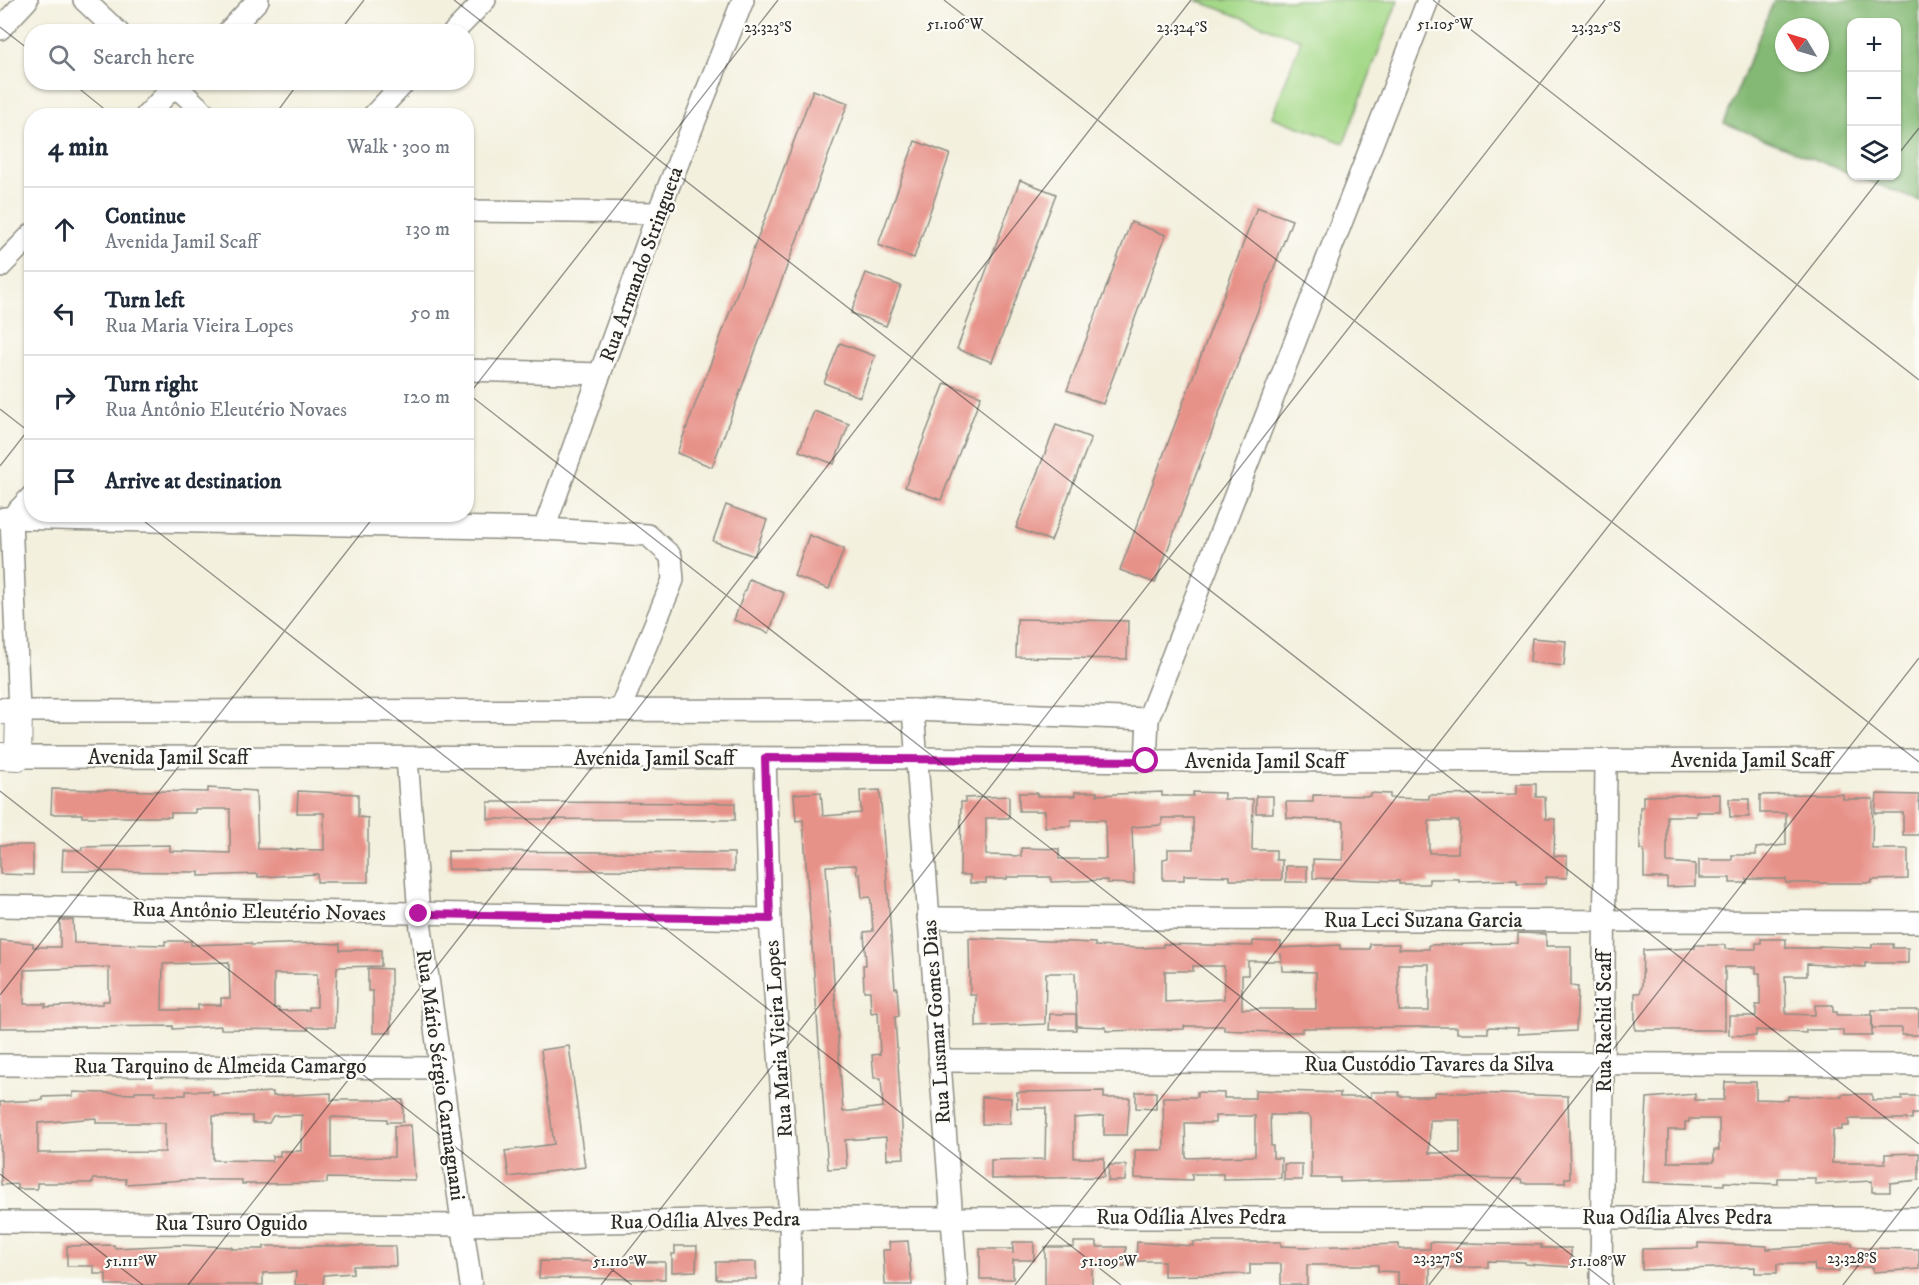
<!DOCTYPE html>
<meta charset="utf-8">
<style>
:root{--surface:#fff;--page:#f6f6f7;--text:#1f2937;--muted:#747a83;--line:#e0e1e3}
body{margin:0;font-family:"IM FELL DW Pica",serif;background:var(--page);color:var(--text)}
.controls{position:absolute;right:18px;top:18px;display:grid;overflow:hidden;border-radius:12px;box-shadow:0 2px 4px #0004}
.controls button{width:54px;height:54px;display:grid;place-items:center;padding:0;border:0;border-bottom:2px solid var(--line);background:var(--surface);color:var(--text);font:30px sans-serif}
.compass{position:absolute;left:1775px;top:18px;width:54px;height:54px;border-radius:50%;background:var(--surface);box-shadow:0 2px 4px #0004;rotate:308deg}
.stop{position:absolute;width:18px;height:18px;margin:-14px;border:4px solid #b5179e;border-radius:50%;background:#fff}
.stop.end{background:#b5179e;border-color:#fff;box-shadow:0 2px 6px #0008}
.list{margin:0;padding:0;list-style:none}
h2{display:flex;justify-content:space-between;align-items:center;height:78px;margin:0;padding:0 24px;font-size:26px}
h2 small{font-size:20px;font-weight:400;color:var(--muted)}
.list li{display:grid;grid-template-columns:39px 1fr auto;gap:18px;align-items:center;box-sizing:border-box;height:84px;padding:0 24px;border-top:2px solid var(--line)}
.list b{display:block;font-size:22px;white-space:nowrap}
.list p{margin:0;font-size:20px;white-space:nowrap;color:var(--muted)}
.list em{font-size:20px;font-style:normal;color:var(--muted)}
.icon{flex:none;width:33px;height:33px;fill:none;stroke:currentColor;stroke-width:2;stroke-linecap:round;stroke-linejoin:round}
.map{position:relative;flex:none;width:1919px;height:1285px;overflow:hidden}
.search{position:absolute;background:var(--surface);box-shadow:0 2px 4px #0004;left:24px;top:24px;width:450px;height:66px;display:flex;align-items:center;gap:15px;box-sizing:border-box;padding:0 21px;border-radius:24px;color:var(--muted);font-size:22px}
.panel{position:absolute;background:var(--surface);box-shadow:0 2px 4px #0004;left:24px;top:108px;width:450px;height:414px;border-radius:24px}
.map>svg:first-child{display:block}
.green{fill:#a5d989;stroke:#68825a;stroke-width:1.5}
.forest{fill:#84b975;stroke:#587250;stroke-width:1.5;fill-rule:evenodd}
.building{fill:#e79289;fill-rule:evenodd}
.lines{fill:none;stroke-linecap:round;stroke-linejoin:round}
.minor-casing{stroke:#8f8e84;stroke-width:24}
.tertiary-casing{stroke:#8f8e84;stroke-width:28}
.minor{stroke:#fff;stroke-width:21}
.tertiary{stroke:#fff;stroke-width:26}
.route{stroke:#b5179e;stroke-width:8}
.ticks{fill:none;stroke:#2b2b2b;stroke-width:1.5;stroke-opacity:0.45}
.labels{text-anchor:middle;stroke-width:4.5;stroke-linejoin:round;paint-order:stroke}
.street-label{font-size:21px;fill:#2b2b2b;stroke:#fdfcf7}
.ticks-label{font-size:15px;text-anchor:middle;fill:#2b2b2b;stroke:#fdfcf7;stroke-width:4.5;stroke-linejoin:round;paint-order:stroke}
</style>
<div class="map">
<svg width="1919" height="1285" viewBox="0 0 1919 1285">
<rect width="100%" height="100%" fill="#fdfcf7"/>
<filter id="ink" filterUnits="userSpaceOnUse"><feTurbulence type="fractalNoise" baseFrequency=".0167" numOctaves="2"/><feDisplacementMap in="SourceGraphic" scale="12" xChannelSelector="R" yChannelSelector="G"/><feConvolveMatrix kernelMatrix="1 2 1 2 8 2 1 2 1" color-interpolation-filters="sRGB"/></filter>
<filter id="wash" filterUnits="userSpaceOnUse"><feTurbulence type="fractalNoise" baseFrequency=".008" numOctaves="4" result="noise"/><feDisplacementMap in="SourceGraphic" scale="24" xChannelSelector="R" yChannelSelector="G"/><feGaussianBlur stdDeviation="1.35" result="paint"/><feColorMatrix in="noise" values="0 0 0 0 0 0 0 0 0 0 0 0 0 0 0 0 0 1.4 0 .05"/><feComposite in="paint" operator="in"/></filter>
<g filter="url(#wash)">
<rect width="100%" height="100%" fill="#f3f0de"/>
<!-- green -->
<polygon class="green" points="1196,0 1398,0 1344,143 1272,117 1301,40"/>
<!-- forest -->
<path class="forest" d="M1774,0H1919V201L1855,176H1896V22H1852L1851,174L1724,123ZM1784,27H1820V63H1784Z"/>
<g id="blocks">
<!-- building -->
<g class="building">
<polygon points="813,90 848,103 712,467 677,453"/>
<polygon points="915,141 950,154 914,258 878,245"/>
<polygon points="1020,180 1056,194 992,362 957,349"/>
<polygon points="1257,207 1292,220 1155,583 1120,570"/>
<polygon points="1131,222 1166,235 1103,404 1067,390"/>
<polygon points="866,273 901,286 886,326 851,313"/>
<polygon points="840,343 875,356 860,397 824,383"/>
<polygon points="945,383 981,396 941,500 905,487"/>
<polygon points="814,411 849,424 834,464 799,451"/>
<polygon points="1056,425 1091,438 1051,541 1016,528"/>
<polygon points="726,505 767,520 754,556 713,541"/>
<polygon points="809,535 844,549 829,589 794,576"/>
<polygon points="749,579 784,593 769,633 734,620"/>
<polygon points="1017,619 1128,621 1127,659 1016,657"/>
<polygon points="1532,638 1566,641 1564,666 1530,662"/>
<path d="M1517,784H1536V797H1545L1546,819H1555L1554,856H1567V878L1546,877L1545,884H1517V880L1459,881V879H1429V884H1399V881L1313,878V859L1343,860L1344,821L1287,818L1286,802H1313V795L1370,796V793L1390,794V798L1429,799V795L1517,794ZM1429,821H1459L1458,853H1429Z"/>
<polygon points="208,788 256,791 258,849 324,850 324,813 297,813 298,791 358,794 358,817 368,818 368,882 317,882 317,874 258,877 258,874 199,876 199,872 62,871 63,850 82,850 82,847 170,845 170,851 230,853 230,809 195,809 195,813 171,813 171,817 82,817 82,814 51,814 52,789 208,792"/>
<path d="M880,790L895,988L897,987L899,1016L895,1017L904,1158L887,1159L886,1137L845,1140L847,1168L828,1169L803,820L796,821L794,794L821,792L823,816L861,813L860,791ZM856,865L857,875L860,874L862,898L870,897L871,902L873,931L864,932L866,965H863L864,991H870L871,1013L878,1012L880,1054L872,1055L874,1078H881L883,1107L843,1112L826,866Z"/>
<polygon points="1075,792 1097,792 1097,795 1162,792 1162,796 1193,796 1193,792 1224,793 1224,799 1253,799 1252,850 1276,850 1276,860 1282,860 1282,880 1230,880 1230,876 1184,875 1184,880 1163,880 1163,859 1168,858 1168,849 1193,849 1193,818 1162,818 1162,825 1132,827 1134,884 1107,883 1107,880 1051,882 1051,877 1007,877 1007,879 986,879 986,883 970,883 970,875 960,875 961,802 965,802 965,798 1009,796 1009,818 986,818 986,855 1021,856 1021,848 1059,849 1059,859 1106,859 1105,820 1071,820 1071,826 1045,827 1045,811 1019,811 1019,793 1037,793 1037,796 1075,796"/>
<polygon points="1720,794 1720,812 1696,812 1696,816 1667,816 1667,862 1695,864 1695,886 1667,887 1667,878 1644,878 1644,850 1640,850 1640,807 1643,807 1643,796"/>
<polygon points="1815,794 1843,794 1843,799 1873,799 1872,849 1908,849 1908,879 1872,880 1872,883 1786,883 1786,879 1747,879 1747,883 1730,883 1730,878 1699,878 1699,860 1732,860 1732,855 1756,855 1756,848 1786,845 1786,813 1760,813 1760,795"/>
<polygon points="1877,794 1919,795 1919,835 1903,835 1903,813 1875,813"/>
<rect x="1256" y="796" width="17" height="17"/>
<polygon points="1729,799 1749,799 1749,817 1730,817"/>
<polygon points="488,802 735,803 735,820 488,819"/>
<polygon points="0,845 33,845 33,875 0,874"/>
<polygon points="448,851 734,853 734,871 448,869"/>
<rect x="1286" y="866" width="21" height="16"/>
<path d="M60,920H73L74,943L165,945V941H191V945L251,943V945L319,943L340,944V950H381V966L337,967L335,1027H308V1030L221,1029V1026L173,1029V1026L0,1028V940L33,943V947H60ZM229,962L230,998H221V1005H198V1010H162L163,964ZM109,967V1001H103V1004L45,1007L46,1004H24V970ZM274,974H317V1007H309V1010L279,1011V1008H274Z"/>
<path d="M1518,933L1546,934V946H1571V986L1578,987L1576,1031L1518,1034V1028L1488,1027V1033H1457V1027H1420L1302,1028V1032H1271L1224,1030V1026H1184V1029L1106,1031V1027L1077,1026L1075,973H1046L1045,1024L976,1027V995H970L969,938L1095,943V946L1139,948L1163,947V944L1253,946V941L1281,942V948L1340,945V949H1370V944H1399V949H1429V945L1518,943ZM1281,953L1282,971L1316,972V1009H1242V975H1248V961H1281ZM1398,964H1429V1011H1399ZM1193,966H1224V999L1165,1002V971H1193Z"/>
<polygon points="1761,939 1786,939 1786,948 1819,948 1819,946 1872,948 1872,944 1893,944 1893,948 1908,948 1908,963 1865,963 1865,967 1807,964 1807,976 1785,976 1786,1014 1815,1015 1815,1005 1833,1005 1833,1012 1837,1012 1837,1015 1872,1015 1872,1036 1843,1036 1843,1030 1806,1030 1806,1033 1756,1030 1756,1036 1729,1035 1729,1016 1756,1016 1756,1005 1760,1005 1760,973 1756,973 1756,967 1725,967 1725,1030 1635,1030 1635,993 1640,993 1642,986 1643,950 1695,948 1695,945 1725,945 1725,949 1756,949 1756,943 1761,943"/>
<polygon points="368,968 391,969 391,1033 373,1033 373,991 368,991"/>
<polygon points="1872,1010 1919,1010 1919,1035 1902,1035 1902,1028 1872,1028"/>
<polygon points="1050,1014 1076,1014 1076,1030 1049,1030"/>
<polygon points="569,1046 585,1167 509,1177 505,1151 554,1144 541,1050"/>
<path d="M1725,1082H1756V1099L1788,1100V1096L1842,1097V1094H1872V1100H1902V1096H1919V1114H1912V1119H1849V1126H1842V1130H1833L1832,1163H1885V1154L1919,1153V1180L1890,1183V1192H1872V1181L1815,1184V1178H1778V1184L1724,1182V1185L1643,1182L1647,1098L1695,1094V1100H1724ZM1689,1119H1719V1150H1714V1162H1668V1130H1685V1122H1689Z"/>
<path d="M1255,1090L1340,1093V1097H1371V1092H1399V1096H1435V1092L1568,1096L1570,1178H1565V1183H1522L1521,1179L1460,1178L1340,1182V1178H1311V1118L1307,1115H1270L1271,1146H1273V1158H1281V1178L1223,1179V1174H1192V1180L1135,1178V1150H1164L1163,1097H1197V1092L1224,1093V1098H1255ZM1215,1116H1255V1156L1186,1158L1185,1123H1215ZM1430,1120H1460V1153H1429Z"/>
<path d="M135,1091H155V1095H186V1091H213V1095L273,1092V1096L331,1093V1100H403V1122H387V1119L331,1117V1158L394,1157V1126L411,1125L415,1180L327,1178V1183L242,1184V1180H184L126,1184V1179H93V1183H37V1189H17V1184L1,1185L0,1102L43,1100V1097L73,1096V1092L135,1094ZM302,1115L301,1151H280V1156H272V1161L213,1160V1116H252V1123H269L273,1116ZM96,1118V1123H165V1152L38,1153V1123Z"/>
<polygon points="1104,1091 1104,1098 1130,1098 1127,1135 1104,1135 1104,1116 1074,1118 1074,1158 1104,1158 1104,1177 991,1179 991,1160 1045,1159 1046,1108 1017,1108 1017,1092"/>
<polygon points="1136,1092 1156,1092 1156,1109 1136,1108"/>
<polygon points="982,1097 1011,1098 1010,1124 982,1124"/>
<rect x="1284" y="1164" width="18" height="16"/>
<polygon points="1109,1165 1126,1165 1125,1181 1108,1181"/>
<polygon points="908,1241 912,1285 885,1285 883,1250 890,1250 889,1242"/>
<polygon points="1013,1242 1034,1242 1034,1260 1013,1260 1013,1279 980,1279 980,1249 1013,1249 1013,1254"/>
<polygon points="1074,1242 1097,1242 1097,1247 1126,1247 1125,1266 1092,1265 1092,1285 1045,1285 1045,1247 1074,1247"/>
<polygon points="1137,1242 1193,1246 1193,1242 1281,1242 1281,1246 1307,1247 1399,1244 1399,1249 1430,1249 1430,1242 1541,1245 1541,1248 1571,1248 1571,1267 1525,1264 1525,1262 1488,1261 1488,1267 1430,1268 1430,1285 1398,1285 1398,1272 1378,1271 1378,1265 1307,1265 1307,1285 1281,1285 1281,1264 1250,1264 1250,1274 1164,1276 1164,1261 1136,1261"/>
<polygon points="1698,1243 1767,1246 1767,1249 1852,1243 1852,1246 1866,1248 1919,1249 1919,1269 1873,1272 1873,1267 1839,1267 1839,1271 1815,1271 1814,1264 1777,1264 1777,1273 1755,1273 1755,1267 1642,1270 1642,1249 1698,1248"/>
<polygon points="114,1245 115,1248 178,1245 232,1247 232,1249 264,1249 264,1246 395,1246 396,1266 353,1266 353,1273 324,1275 323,1285 295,1285 296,1272 263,1273 263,1285 106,1285 106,1274 94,1274 94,1266 67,1266 67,1246"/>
<polygon points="675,1246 697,1246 696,1271 672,1272 672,1254 675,1254"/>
<polygon points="540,1261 665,1262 665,1279 539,1278"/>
<rect x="716" y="1262" width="40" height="17"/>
</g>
</g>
</g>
<g filter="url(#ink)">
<use href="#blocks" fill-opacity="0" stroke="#8f8e84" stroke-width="1.5"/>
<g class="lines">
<!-- minor casing -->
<g class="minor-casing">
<g id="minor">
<polyline points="84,0 118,32"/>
<polyline points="0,29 27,0"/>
<polyline points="228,32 258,0"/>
<polyline points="454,32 485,0"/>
<polyline points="171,82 208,116"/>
<polyline points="146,116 178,82"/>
<polyline points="373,116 405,82"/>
<polyline points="466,211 658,213"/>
<polyline points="0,267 32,234"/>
<polyline points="466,370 600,374"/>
<polyline points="32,496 11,518 19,711 913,710 1148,719"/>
<polyline points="4,518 544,529 648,535 671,556 673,580 620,709"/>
<polyline points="544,529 658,213 743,0"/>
<polyline points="913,710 957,1285"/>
<polyline points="18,757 915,758 1146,761 1919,760"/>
<polyline points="407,758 419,914 471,1285"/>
<polyline points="765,758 770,919 790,1218 791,1285"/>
<polyline points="1146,761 1148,719 1428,0"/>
<polyline points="0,906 770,919"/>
<polyline points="928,918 1919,922"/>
<polyline points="939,1061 1919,1065"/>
<polyline points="0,1065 440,1068"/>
<polyline points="0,1222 462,1225 790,1218 1919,1218"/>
<polyline points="1601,1285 1606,760"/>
</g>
</g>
<!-- tertiary casing -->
<g class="tertiary-casing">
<polyline id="tertiary" points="0,711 19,711 18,757 0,756"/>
</g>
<!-- minor -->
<use href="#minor" class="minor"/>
<!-- tertiary -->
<use href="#tertiary" class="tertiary"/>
</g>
</g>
<g class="lines" filter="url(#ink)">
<!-- route -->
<polyline class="route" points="419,914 770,919 765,758 1146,761"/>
</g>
<!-- ticks -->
<path class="ticks" d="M454,0L1919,1144M944,0L1919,762M1433,0L1919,380M0,27L32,52M339,32L364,0M71,82L113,116M274,116L299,82M1896,157L1919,128M466,392L1610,1285M466,398L778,0M0,409L32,434M0,466L32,425M135,514L1121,1285M0,791L632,1285M0,995L376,514M0,1174L143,1285M188,1285L1191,0M601,1285L1605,0M1015,1285L1882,176M1429,1285L1919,658M1843,1285L1919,1187"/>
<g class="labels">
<!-- street labels -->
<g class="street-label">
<text transform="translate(641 264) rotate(-70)" y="7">Rua Armando Stringueta</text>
<text x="168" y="764">Avenida Jamil Scaff</text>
<text x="654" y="765">Avenida Jamil Scaff</text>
<text x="1751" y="767">Avenida Jamil Scaff</text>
<text x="1265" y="768">Avenida Jamil Scaff</text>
<text transform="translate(259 911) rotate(1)" y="7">Rua Antônio Eleutério Novaes</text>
<text x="1423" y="927">Rua Leci Suzana Garcia</text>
<text transform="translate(936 1022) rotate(-94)" y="7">Rua Lusmar Gomes Dias</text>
<text transform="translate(1604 1022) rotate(-90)" y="7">Rua Rachid Scaff</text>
<text transform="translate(778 1039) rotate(-94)" y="7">Rua Maria Vieira Lopes</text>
<text x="1429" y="1071">Rua Custódio Tavares da Silva</text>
<text x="220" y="1073">Rua Tarquino de Almeida Camargo</text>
<text transform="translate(441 1075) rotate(82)" y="7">Rua Mário Sérgio Carmagnani</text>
<text x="1191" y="1224">Rua Odília Alves Pedra</text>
<text x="1677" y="1224">Rua Odília Alves Pedra</text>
<text transform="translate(705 1220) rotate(-1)" y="7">Rua Odília Alves Pedra</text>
<text x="231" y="1230">Rua Tsuro Oguido</text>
</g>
</g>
<g class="ticks-label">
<text x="955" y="29">51.106°W</text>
<text x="1445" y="29">51.105°W</text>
<text x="768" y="32">23.323°S</text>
<text x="1182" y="32">23.324°S</text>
<text x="1596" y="32">23.325°S</text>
<text x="1438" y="1263">23.327°S</text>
<text x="1852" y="1263">23.328°S</text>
<text x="131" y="1266">51.111°W</text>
<text x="620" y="1266">51.110°W</text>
<text x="1109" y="1266">51.109°W</text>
<text x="1598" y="1266">51.108°W</text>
</g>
</svg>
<div class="controls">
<button>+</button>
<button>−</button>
<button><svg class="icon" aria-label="layers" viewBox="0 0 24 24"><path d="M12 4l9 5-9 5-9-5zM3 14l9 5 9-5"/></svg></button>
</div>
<svg class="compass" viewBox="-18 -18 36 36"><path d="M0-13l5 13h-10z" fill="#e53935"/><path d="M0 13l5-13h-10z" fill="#747a83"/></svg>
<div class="stop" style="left:1146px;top:761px"></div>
<div class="stop end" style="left:419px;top:914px"></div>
<div class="search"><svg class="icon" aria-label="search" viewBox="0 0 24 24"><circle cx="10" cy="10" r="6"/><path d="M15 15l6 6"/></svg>Search here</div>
<section class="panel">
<h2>4 min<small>Walk · 300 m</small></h2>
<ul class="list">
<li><svg class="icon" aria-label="ahead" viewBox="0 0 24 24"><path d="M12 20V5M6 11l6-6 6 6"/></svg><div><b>Continue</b><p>Avenida Jamil Scaff</p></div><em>130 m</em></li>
<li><svg class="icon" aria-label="left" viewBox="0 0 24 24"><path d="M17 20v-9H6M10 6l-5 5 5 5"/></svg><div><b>Turn left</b><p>Rua Maria Vieira Lopes</p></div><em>50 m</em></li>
<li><svg class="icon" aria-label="right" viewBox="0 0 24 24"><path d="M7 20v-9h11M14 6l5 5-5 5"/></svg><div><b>Turn right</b><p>Rua Antônio Eleutério Novaes</p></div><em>120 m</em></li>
<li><svg class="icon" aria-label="arrive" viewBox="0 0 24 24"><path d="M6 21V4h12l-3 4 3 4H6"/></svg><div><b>Arrive at destination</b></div></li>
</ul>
</section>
</div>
